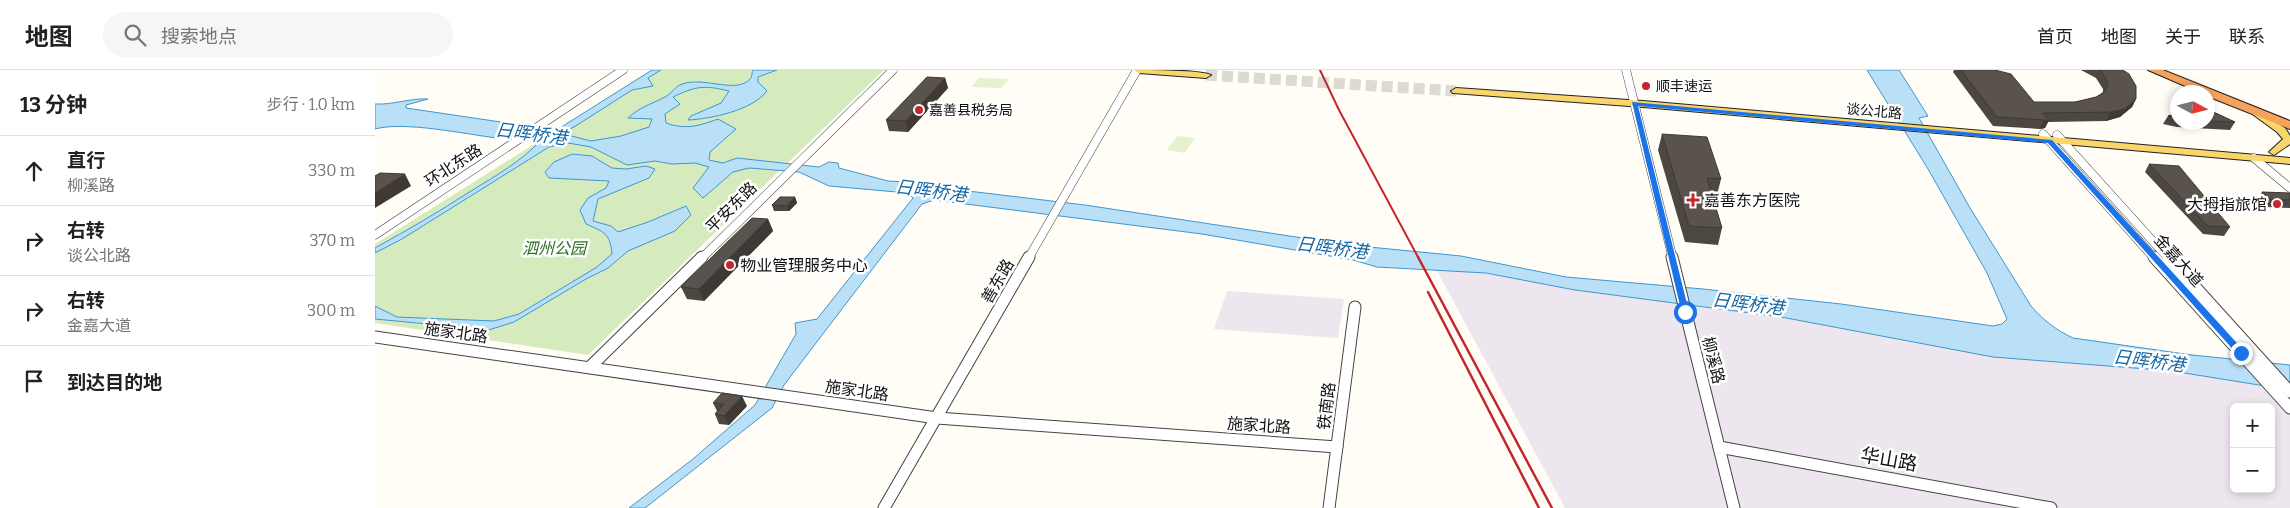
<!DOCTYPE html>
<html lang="zh">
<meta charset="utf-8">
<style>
:root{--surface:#fff;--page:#f6f6f6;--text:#222;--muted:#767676;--line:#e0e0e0}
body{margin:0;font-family:Bitter,"Noto Sans SC",serif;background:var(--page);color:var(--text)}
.controls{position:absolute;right:15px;bottom:15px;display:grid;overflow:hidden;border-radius:8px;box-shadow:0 2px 8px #0003}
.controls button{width:45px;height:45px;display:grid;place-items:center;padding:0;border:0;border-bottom:1px solid var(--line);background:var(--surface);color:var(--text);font:25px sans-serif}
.compass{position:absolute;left:1795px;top:15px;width:45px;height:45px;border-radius:50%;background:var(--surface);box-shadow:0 2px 8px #0003;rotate:97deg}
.stop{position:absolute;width:15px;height:15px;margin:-11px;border:4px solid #1a73e8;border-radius:50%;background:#fff}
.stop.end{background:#1a73e8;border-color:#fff;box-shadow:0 1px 5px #0008}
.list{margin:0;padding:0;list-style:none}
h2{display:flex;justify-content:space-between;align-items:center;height:65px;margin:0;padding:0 20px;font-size:21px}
h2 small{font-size:16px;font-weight:400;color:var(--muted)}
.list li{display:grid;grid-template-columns:32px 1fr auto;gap:15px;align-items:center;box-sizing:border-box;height:70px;padding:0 20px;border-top:1px solid var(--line)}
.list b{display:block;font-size:19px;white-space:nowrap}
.list p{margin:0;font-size:16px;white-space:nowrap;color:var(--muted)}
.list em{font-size:16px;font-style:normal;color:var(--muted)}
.icon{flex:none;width:28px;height:28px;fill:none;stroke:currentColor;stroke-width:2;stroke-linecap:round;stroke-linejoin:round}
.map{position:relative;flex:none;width:1915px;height:438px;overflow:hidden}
header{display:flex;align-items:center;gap:30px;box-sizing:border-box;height:70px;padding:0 25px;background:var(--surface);border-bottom:1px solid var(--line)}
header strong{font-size:24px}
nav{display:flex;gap:28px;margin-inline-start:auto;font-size:18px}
.search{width:350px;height:45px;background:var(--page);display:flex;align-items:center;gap:12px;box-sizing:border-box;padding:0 18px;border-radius:28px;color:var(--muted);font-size:19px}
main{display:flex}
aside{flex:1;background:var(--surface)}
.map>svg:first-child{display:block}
.industrial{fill:#eee6ef;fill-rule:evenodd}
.green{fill:#d5ebbd}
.pitch{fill:#e6f2cf}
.water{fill:#b9e0f7;stroke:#3f96cf}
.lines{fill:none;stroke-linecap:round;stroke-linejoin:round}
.major-tunnel{stroke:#dbdad3;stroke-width:11;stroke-dasharray:11 5;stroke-linecap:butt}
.minor-far1-casing{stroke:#444;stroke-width:9}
.minor-casing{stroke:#444;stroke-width:13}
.major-casing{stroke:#222;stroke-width:2}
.highway-casing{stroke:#222;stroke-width:2}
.minor-far1{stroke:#fff;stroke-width:8}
.minor{stroke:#fff;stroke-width:11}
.major{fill:#f9d66b;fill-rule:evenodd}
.highway{fill:#f5a25d;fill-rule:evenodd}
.rail-far1{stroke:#c4262e;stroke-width:2}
.rail{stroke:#c4262e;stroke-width:2.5}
.wall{fill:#4d4742}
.shaded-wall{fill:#3f3936}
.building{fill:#5a524d;stroke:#3f3936}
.route{fill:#1a73e8}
.poi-dot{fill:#c4262e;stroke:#fff;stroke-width:2}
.labels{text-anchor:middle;stroke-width:5;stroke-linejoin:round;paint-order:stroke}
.far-poi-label{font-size:14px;fill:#111;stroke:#fff;text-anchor:start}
.far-street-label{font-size:14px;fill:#111;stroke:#fff}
.street-label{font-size:16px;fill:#111;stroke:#fff}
.poi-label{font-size:16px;fill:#111;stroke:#fff;text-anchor:start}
.park-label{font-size:16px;font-style:italic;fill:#2f6b1f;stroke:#fff}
.water-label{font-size:18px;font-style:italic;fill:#1768a6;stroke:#fff}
.near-street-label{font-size:19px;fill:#111;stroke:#fff}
</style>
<header>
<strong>地图</strong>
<div class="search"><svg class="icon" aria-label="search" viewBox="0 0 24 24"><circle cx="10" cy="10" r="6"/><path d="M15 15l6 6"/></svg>搜索地点</div>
<nav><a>首页</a><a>地图</a><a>关于</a><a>联系</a></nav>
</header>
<main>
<aside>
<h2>13 分钟<small>步行 · 1.0 km</small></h2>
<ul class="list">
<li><svg class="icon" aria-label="ahead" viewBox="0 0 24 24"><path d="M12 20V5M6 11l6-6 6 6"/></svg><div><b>直行</b><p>柳溪路</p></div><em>330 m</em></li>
<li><svg class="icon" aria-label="right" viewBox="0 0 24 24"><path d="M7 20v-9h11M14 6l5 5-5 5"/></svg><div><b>右转</b><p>谈公北路</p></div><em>370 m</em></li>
<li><svg class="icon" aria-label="right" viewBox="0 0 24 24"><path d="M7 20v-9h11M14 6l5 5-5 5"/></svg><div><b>右转</b><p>金嘉大道</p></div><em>300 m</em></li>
<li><svg class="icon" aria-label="arrive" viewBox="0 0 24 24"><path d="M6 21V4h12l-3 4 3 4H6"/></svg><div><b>到达目的地</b></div></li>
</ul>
</aside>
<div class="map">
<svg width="1915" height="438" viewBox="0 0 1915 438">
<rect width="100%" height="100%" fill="#fffdf5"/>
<!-- industrial -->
<g class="industrial">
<path d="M1061,199L1104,201L1790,298L1915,321V438H1190ZM1859,337H1896V419H1859Z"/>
<polygon points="852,221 969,229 963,268 839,259"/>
</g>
<!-- green -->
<polygon class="green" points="277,0 509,0 213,285 0,253 0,174"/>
<!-- pitch -->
<g class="pitch">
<polygon points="604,8 634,9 626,18 596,17"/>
<polygon points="802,66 820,68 810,83 792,80"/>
</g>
<!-- water -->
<g class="water">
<path d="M277,0H286L273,8L278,16L257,20L199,57L190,61L189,64L216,71L246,66L274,57L277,49L253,48C266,36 275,35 290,27C296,24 300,17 305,15C325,5 360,24 374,10C378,7 376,4 378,0H402L383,7V12L392,21C378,40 336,49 313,50L316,46L346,33L354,21C329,15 321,16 298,27L305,34L290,44L291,53C311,60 323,56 343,49L361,59L335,82L334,90L348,93L362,88L444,97L454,92L463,93L464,98L513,111L566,114L593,121L710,135L974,175L1086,186L1191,207L1328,219L1466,234L1618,256L1627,254L1632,249L1612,203L1553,99L1492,0H1524L1553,46L1544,48L1595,138L1656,236C1668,250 1681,260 1698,268L1817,285L1915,295V320L1797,301L1618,287L1406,247L1200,220L1111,203L1002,197L978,190L827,164L559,130L547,134L409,315L397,338L270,438H254L318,389L380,335L421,264L420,253L442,249L538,128L533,123L454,116L424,102L374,98L358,102L328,128L318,118L334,97L320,93L297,94L280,91L252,95L216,77L193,73L174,77L27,169L0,183V178C33,160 65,141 96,121C122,105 147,91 167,69L165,67L133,65L122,68C89,64 30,51 0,59V34C18,35 35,28 53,29L31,35V38L146,55L142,59L180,61Z"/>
<path d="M197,84L217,86L237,98L251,99L271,96L280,99L274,108L223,129L218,151L236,156L243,162L273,152L311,136L316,145L300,161L253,181L233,198L211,209L139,252L104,263L53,254L0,249V236L22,247L119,251L144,244L222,197L237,184C235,163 229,162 211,154L205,140L213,128L231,118L234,111L174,108L170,102L179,92Z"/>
</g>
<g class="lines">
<!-- major-tunnel -->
<polyline class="major-tunnel" points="831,5 1081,21"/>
<!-- minor-far1 casing -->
<g class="minor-far1-casing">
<g id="minor-far1">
<polyline points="1251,0 1298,189"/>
<polyline points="1668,64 1780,189"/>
<polyline points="1682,65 1794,189"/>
<polyline points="1879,88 1915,118"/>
<polyline points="0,165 248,0"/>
<polyline points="326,189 518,0"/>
<polyline points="653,189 762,0"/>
</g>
</g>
<!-- minor casing -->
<g class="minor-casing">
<g id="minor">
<polyline points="1297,187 1359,438"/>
<polyline points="1779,187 1915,338"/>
<polyline points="1793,187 1915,322"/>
<polyline points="0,267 562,348 962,377"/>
<polyline points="215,297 327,187"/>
<polyline points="1344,377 1676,438"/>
<polyline points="509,438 654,187"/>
<polyline points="954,438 980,237"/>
</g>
</g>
<!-- major casing -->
<g class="major-casing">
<g id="major">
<path d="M759,0C774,0 826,0 836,5L831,8L764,3Z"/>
<polygon points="1081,18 1268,31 1915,88 1915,94 1268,37 1078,23 1076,21"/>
<polygon points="1879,38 1910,58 1915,66 1915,74 1899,85 1894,82 1908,69 1902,62 1876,43 1876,39"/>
</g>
</g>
<!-- highway casing -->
<g class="highway-casing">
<polygon id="highway" points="1773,0 1788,0 1915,51 1915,59 1832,26 1832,22 1824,22"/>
</g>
<!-- minor-far1 -->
<use href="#minor-far1" class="minor-far1"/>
<!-- minor -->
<use href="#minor" class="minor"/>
<!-- major -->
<use href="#major" class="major"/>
<!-- highway -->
<use href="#highway" class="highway"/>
<!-- rail-far1 -->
<polyline class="rail-far1" points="945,0 964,40 1044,189"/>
<!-- rail -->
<g class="rail">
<polyline points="1043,187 1177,438"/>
<polyline points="1053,222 1164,438"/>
</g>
</g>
<!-- wall -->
<g class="wall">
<polygon points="1579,0 1620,0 1659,32 1700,32 1721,27 1728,22 1728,19 1721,8 1706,0 1748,0 1761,29 1757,37 1745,47 1731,51 1673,52 1670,58 1665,59 1618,56 1578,2"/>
<polygon points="570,8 573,18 533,62 514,61 511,50"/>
<polygon points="1802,30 1802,41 1798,38"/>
<polygon points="1832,39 1860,52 1855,60 1802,57 1788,54 1793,46 1802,43 1802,52 1832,52"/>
<polygon points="1287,64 1346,109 1342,125 1337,124 1347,158 1343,175 1310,172 1283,80"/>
<polygon points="1774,94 1855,157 1849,166 1828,164 1770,102"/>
<polygon points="1887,122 1915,123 1915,138 1892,137 1883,129"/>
<polygon points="420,127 422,133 414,141 399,141 397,135"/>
<polygon points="393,149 398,161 329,231 312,229 306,217"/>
<polygon points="338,333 372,336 354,355 344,354 340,344 342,341"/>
</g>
<!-- shaded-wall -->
<g class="shaded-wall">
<polygon points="570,8 573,18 533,62 531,51"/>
<polygon points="1761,29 1757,37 1745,47 1731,51 1735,42"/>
<polygon points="1669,50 1674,50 1670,58 1665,59"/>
<polygon points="30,104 36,116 0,138 0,123"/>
<polygon points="420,127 422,133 414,141 412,136"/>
<polygon points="393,149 398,161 329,231 324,219"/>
<polygon points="367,326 372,336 354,355 349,346"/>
</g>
<!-- building -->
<g class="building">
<polygon points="1586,0 1620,0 1636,4 1659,32 1700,32 1721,27 1727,24 1733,16 1732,11 1725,0 1748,0 1754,4 1761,16 1761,29 1750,39 1735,42 1668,43 1674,50 1669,50 1622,47"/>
<polygon points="552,7 570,8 531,51 511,50"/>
<polygon points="1832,39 1860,52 1832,51"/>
<polygon points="1802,43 1802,48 1793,46"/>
<polygon points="1287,64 1332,67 1346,109 1332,108 1347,158 1314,156"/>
<polygon points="1774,94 1804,96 1855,157 1833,156"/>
<polygon points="5,103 30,104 0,123 0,106"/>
<polygon points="1887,122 1915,123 1915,130 1896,129"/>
<polygon points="405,127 420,127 412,136 397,135"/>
<polygon points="377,148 393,149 324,219 306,217"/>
<polygon points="347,323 367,326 349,346 340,344 349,334 338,333"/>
</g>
<!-- route -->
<polygon class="route" points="1257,32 1677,70 1871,283 1866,286 1863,285 1673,73 1263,36 1314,242 1307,244"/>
<!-- markers -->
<g class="poi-dot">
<circle cx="1271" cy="16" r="5"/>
<circle cx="544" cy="40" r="5"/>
<path d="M1315.5 122.5h5v5h5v5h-5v5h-5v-5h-5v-5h5z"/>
<circle cx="1902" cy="134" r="5"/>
<circle cx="355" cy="195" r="5"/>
</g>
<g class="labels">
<!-- far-poi labels -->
<g class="far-poi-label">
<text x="1281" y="21">顺丰速运</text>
<text x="554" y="45">嘉善县税务局</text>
</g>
<!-- far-street labels -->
<g class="far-street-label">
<text transform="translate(1499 41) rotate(5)" y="5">谈公北路</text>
</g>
<!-- street labels -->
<g class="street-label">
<text transform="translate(78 95) rotate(-33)" y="6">环北东路</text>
<text transform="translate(356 137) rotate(-45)" y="6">平安东路</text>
<text transform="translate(1804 190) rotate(48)" y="6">金嘉大道</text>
<text transform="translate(622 211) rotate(-60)" y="6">善东路</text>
<text transform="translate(81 262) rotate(8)" y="6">施家北路</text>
<text transform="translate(1339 290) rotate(76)" y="6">柳溪路</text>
<text transform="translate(482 320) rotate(8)" y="6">施家北路</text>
<text transform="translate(951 336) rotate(-83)" y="6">铁南路</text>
<text transform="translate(884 355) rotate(4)" y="6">施家北路</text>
</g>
<!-- poi labels -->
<g class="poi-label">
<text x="1329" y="136">嘉善东方医院</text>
<text x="1892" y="140" text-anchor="end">大拇指旅馆</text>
<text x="365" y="201">物业管理服务中心</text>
</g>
<!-- park labels -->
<g class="park-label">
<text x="179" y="184">泗州公园</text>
</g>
<!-- water labels -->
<g class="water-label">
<text transform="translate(156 64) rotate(7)" y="6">日晖桥港</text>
<text transform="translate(556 121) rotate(7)" y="6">日晖桥港</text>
<text transform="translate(957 178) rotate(7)" y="6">日晖桥港</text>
<text transform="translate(1373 234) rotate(7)" y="6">日晖桥港</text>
<text transform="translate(1774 291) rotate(7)" y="6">日晖桥港</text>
</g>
<!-- near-street labels -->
<g class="near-street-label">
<text transform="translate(1514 389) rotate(10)" y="7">华山路</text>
</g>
</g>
</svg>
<div class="controls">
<button>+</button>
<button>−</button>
</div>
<svg class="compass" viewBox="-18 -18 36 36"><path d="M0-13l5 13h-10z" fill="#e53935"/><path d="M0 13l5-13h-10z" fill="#767676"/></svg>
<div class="stop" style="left:1310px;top:242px"></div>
<div class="stop end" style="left:1866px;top:283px"></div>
</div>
</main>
